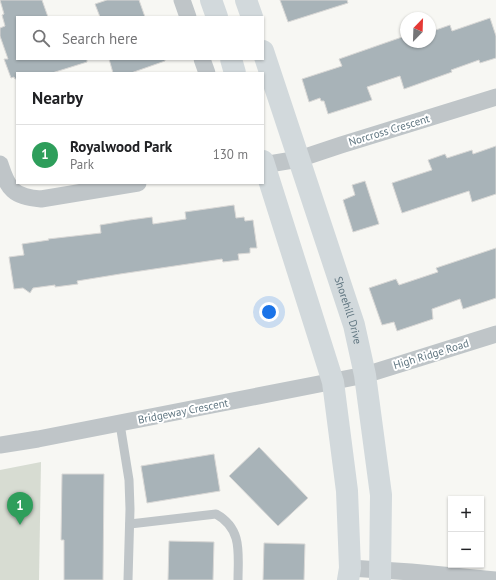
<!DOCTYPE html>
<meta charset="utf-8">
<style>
:root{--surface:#fff;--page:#f2f2f2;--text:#202124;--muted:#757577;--line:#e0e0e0;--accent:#b45309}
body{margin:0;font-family:"PT Sans",sans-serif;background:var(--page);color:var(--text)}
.controls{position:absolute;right:12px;bottom:12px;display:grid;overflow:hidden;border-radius:0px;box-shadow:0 1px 3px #0004}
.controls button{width:36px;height:36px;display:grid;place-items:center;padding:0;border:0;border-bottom:1px solid var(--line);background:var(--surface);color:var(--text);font:20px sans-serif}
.compass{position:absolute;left:400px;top:12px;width:36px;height:36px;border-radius:50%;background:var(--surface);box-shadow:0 1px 3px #0004;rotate:23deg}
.you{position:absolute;left:269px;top:312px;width:14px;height:14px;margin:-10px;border:3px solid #fff;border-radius:50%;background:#1a73e8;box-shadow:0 0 0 6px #1a73e833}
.badge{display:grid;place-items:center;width:26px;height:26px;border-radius:50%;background:var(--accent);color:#fff;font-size:13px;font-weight:700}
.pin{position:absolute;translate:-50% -33px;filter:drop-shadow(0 1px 2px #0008)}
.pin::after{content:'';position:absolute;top:21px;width:14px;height:12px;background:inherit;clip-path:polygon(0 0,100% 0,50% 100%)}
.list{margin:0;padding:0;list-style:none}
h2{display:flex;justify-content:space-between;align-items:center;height:52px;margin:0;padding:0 16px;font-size:17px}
h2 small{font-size:13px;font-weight:400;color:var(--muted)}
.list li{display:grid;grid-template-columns:26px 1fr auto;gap:12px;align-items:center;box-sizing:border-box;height:60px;padding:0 16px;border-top:1px solid var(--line)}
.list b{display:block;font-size:15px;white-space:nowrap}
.list p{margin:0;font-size:13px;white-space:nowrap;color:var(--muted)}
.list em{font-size:13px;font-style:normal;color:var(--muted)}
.icon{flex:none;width:22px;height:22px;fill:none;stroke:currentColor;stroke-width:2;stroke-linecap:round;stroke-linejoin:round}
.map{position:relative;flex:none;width:496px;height:580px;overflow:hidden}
.search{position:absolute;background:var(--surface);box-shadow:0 1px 3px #0004;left:16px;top:16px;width:248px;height:44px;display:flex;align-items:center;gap:10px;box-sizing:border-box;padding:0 14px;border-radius:0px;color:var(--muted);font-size:15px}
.panel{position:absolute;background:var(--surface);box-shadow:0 1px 3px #0004;left:16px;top:72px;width:248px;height:112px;border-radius:0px}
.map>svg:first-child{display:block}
.green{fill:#d7dcd2}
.building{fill:#a8b3b8;stroke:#d9d8d6}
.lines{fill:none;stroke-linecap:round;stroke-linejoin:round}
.lane{stroke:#bfc5c8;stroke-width:9}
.street{stroke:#bfc5c8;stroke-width:17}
.secondary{stroke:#d2d9dc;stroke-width:22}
.labels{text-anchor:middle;stroke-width:4;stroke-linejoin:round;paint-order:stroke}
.street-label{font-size:11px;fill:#607681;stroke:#fff}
</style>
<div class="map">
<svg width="496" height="580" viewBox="0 0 496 580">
<rect width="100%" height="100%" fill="#f7f7f3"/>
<!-- green -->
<polygon class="green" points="41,462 39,580 0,580 0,470"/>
<!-- building -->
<g class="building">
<polygon points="0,0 42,0 48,17 17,17 17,59 87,59 87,62 52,73 17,73 17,79 15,79 14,77 11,78 4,59 8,59 0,36 0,28 5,26 2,15 4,14"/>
<polygon points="107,0 139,0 145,17 100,17 95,4"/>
<polygon points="280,0 347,0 348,3 288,22"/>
<polygon points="490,18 496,36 496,58 480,63 479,60 451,70 452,72 404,89 400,76 367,87 372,100 328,114 324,101 321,101 320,98 309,102 302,79 342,66 339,59 405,36 406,42 430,42 430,32 450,25 452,31"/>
<polygon points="109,59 165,59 165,61 131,73 113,73"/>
<polygon points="496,146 496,194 472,202 469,191 402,213 392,183 432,170 428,160 445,154 447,158 472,150 473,154"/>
<polygon points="365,181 379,224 353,232 343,200 355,195 352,185"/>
<polygon points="234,205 236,218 244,217 245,221 253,220 257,248 250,248 250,253 238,254 239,260 223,262 222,259 120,274 77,281 78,284 55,287 55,285 33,288 30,293 23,288 14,289 9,257 24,255 22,244 49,240 48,239 101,233 100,225 130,220 152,217 153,224 186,219 185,212"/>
<polygon points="496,248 496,298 463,309 460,299 432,309 433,319 397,331 394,322 382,325 369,288 396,279 399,285 438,272 436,268"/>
<polygon points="259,447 308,498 278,526 229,476"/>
<polygon points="214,454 220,491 147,503 141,466"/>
<polygon points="62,474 104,474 103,580 64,580 64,540 61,540"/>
<polygon points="169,541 214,542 213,580 168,580"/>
<polygon points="264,543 305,544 304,580 263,580"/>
</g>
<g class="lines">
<!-- lane -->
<g class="lane">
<polyline points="120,424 129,480 130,509 128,580"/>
<path d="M130,524L216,514C243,529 238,554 238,580"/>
</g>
<!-- street -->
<g class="street">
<polyline points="182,0 188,17"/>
<polyline points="202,59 207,73"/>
<path d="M0,164C8,189 13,197 41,199L138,183"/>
<polyline points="263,165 299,159 341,145 496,97"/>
<polyline points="0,445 38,439 365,375 496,334"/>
<polyline points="350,568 411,572 496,580"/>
</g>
<!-- secondary -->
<g class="secondary">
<polyline points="211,0 217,17"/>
<polyline points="246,0 252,17"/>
<path id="s1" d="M263,51L354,325L365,375L381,495L380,580"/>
<polyline points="231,59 235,73"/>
<polyline points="263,161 333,382 347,491 350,568 348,580"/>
</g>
</g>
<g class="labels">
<!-- street labels -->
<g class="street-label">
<text transform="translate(389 130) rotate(-17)" y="4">Norcross Crescent</text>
<text dy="4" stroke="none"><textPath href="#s1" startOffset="273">Shorehill Drive</textPath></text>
<text transform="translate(431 354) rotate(-17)" y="4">High Ridge Road</text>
<text transform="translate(183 411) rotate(-11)" y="4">Bridgeway Crescent</text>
</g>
</g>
</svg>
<div class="controls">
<button>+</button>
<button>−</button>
</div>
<svg class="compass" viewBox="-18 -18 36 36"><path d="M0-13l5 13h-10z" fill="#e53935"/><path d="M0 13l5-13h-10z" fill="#757577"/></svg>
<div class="you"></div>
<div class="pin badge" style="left:20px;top:525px;background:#2e9e5b">1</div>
<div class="search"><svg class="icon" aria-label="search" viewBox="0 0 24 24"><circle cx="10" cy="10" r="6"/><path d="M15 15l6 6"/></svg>Search here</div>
<section class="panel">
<h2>Nearby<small></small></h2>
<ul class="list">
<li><span class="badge" style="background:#2e9e5b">1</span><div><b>Royalwood Park</b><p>Park</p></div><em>130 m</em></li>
</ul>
</section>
</div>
